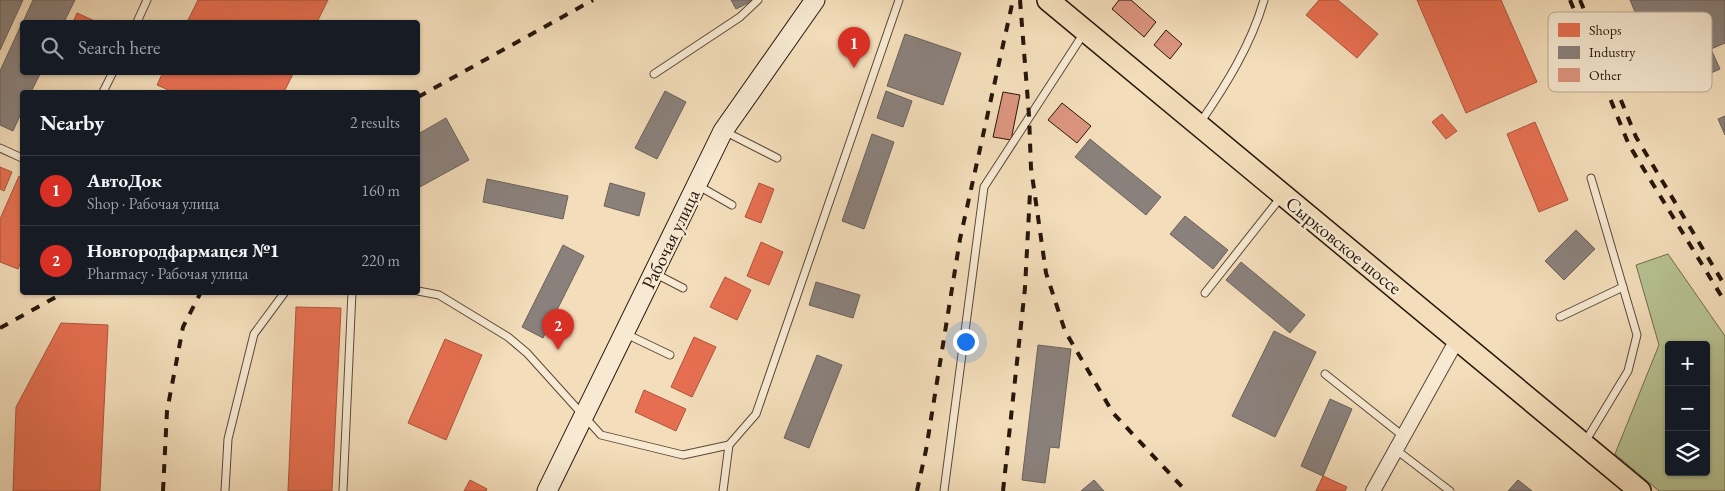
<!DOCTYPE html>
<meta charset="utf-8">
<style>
:root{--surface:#171b24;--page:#242831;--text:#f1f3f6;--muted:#9ea1a6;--line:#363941;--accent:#d93025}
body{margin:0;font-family:"EB Garamond",serif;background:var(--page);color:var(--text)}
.controls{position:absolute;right:15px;bottom:15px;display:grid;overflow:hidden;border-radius:5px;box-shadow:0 1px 4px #0004}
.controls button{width:45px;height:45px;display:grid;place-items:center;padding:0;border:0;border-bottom:1px solid var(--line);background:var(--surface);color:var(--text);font:25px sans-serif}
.you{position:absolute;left:965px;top:341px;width:18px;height:18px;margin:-12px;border:4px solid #fff;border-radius:50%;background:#1a73e8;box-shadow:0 0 0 8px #1a73e833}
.badge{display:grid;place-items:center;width:32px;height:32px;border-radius:50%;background:var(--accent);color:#fff;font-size:16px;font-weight:700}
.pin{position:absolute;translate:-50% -41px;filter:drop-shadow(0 1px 2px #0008)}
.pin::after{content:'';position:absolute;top:26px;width:18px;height:15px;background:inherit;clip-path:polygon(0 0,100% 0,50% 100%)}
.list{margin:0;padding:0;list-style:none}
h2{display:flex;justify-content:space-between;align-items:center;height:65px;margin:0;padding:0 20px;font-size:21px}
h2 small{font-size:16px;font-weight:400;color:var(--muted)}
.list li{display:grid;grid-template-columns:32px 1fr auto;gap:15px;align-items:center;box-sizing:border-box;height:70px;padding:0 20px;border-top:1px solid var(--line)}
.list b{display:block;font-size:19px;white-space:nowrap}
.list p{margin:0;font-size:16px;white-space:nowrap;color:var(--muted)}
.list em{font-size:16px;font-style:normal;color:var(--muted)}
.icon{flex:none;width:28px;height:28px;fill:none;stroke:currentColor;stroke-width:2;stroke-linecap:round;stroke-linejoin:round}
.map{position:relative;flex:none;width:1725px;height:491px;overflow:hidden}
.search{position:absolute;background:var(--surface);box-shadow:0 1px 4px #0004;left:20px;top:20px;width:400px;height:55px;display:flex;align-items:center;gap:12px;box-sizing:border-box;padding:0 18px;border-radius:5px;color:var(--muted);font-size:19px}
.panel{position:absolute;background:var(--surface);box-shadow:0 1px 4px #0004;left:20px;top:90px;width:400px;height:205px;border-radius:5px}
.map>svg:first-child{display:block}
.green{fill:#b7c292;stroke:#6f6c4f;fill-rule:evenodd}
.shops{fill:#e76f51;stroke:#ad553c}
.industry{fill:#8a817c;stroke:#6c615a}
.building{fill:#dc957f;stroke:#27170c}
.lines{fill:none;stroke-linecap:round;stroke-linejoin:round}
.service-casing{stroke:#5a4838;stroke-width:9}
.minor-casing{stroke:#5a4838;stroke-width:16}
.secondary-casing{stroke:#27170c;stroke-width:21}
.primary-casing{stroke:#27170c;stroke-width:24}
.service{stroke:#f7e9d2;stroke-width:7}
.minor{stroke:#f7e9d2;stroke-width:14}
.secondary{stroke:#f7e9d2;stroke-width:19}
.primary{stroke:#f3ddba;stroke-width:21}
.rail{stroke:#27170c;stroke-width:4;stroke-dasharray:9 9;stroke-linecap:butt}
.labels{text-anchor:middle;stroke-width:5;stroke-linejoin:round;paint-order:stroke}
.street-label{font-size:19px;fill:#27170c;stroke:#f7e9d2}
.key{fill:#f7e9d2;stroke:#b9aa97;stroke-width:1}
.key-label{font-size:14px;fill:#27170c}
</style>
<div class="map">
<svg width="1725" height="491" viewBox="0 0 1725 491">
<rect width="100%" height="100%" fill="#f3ddba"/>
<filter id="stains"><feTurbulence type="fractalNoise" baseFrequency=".004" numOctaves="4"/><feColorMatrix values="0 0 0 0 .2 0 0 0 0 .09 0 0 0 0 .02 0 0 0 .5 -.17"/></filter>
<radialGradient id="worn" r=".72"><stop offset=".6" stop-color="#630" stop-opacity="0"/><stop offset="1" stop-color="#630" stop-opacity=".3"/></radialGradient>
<!-- green -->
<path class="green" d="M1668,254L1725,336V491H1659L1615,454L1659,345L1636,265ZM1669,345H1706V472H1669Z"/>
<!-- shops -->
<g class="shops">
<polygon points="198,0 328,0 317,22 187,22"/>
<polygon points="1319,0 1338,0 1378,34 1357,58 1306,15"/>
<polygon points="1417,0 1501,0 1537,82 1466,113"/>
<polygon points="77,13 97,22 73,22"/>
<polygon points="163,72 294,72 284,92 173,92 157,85"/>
<polygon points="1442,114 1457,131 1446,139 1432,122"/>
<polygon points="1535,122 1568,200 1539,212 1507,134"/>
<polygon points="0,167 12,172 4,191 0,189"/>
<polygon points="19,176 22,178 22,260 18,269 0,262 0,219"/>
<polygon points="759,183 774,189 761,223 745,217"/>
<polygon points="761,242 783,252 769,285 747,276"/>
<polygon points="725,277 751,290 737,320 710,307"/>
<polygon points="296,307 341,308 332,491 288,491"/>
<polygon points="61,323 108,325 100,491 13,491 16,407"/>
<polygon points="694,337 716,347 692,397 671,387"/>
<polygon points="445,339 482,355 446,440 408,423"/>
<polygon points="644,390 686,409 676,431 635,412"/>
<polygon points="1323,476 1347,487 1345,491 1316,491"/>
<polygon points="470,480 487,489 486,491 464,491"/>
</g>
<!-- industry -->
<g class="industry">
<polygon points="0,0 23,0 0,50"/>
<polygon points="33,0 75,0 64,22 23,22"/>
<polygon points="731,0 754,0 736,9"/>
<polygon points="1630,0 1725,0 1725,43 1711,49 1720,69 1700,78 1693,62 1662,76"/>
<polygon points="22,23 22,72 41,72 31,92 22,92 22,111 13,131 0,125 0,71"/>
<polygon points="905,34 961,53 943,105 887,86"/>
<polygon points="665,91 686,102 657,159 635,148"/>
<polygon points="886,91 912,101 903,127 877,118"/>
<polygon points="1725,116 1725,135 1718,119"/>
<polygon points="446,118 469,160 418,188 418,134"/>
<polygon points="872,134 894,142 864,229 842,221"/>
<polygon points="1090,139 1161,197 1146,215 1075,157"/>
<polygon points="487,179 568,196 563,219 483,202"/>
<polygon points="610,183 645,193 639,216 604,206"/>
<polygon points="1185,216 1228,250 1213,269 1170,234"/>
<polygon points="1576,230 1595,249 1564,280 1545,261"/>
<polygon points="563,245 584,256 543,338 522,327"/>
<polygon points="1241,262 1305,315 1290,333 1226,280"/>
<polygon points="816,282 860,295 853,318 809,305"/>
<polygon points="1274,331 1316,352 1275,437 1232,416"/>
<polygon points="1038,345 1071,349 1059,448 1050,447 1045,483 1022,480"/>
<polygon points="817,355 842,365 809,448 784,438"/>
<polygon points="1330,399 1352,409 1323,476 1301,466"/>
<polygon points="1094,480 1104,491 1081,491"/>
<polygon points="1518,480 1532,491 1508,491"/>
</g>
<!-- building -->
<g class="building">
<polygon points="1119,0 1131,0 1156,22 1144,37 1112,9"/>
<polygon points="1166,30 1182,44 1170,59 1154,45"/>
<polygon points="1003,92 1020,95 1011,140 993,137"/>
<polygon points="1062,103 1091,126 1077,143 1048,120"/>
</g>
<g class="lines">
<!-- service casing -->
<g class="service-casing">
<g id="service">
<polyline points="137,22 147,0"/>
<polyline points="654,74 740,17 758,0"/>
<polyline points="103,92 113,72"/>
<path d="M1200,123C1226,85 1251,45 1264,0"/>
<polyline points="724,131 777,158"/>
<polyline points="0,148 22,158"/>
<polyline points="697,185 732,205"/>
<polyline points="654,273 683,288"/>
<polyline points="418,291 439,295 508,337 527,353 601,435 683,455 729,445 756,414 899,0"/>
<polyline points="1205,293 1281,197"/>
<polyline points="1560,317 1623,287"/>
<polyline points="626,334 670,355"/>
<polyline points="1325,374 1403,436"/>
<polyline points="1585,442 1628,371 1637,335 1591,178"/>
<polyline points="1395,449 1450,491"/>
<polyline points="225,491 228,439 254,334 285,292"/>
<polyline points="343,491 352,292"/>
<polyline points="723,491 729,445"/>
<polyline points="944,491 984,187 1084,33"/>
</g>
</g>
<!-- minor casing -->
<g class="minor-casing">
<polyline id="minor" points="1373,491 1458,338"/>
</g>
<!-- secondary casing -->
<g class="secondary-casing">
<polyline id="secondary" points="547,491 723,131 815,0"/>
</g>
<!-- primary casing -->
<g class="primary-casing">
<polyline id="primary" points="1048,0 1640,491"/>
</g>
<!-- service -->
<use href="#service" class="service"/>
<!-- minor -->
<use href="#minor" class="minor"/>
<!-- secondary -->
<use href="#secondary" class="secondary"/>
<!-- primary -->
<use href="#primary" class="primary"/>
<!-- rail -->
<g class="rail">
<polyline points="1020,0 1029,115 1031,168 1046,273 1065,331 1113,413 1186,491"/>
<polyline points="1570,0 1629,145 1725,302"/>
<polyline points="1580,0 1636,137 1725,286"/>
<polyline points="418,97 593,0"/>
<polyline points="0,328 65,292"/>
<polyline points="163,491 167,411 183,327 201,292"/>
<polyline points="917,491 926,450 960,239 1013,0"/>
<polyline points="1003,491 1025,288 1030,193"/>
</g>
</g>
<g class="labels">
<!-- street labels -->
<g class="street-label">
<text transform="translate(670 239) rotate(-64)" y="7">Рабочая улица</text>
<text transform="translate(1344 245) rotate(39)" y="7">Сырковское шоссе</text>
</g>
</g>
<!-- legend -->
<rect x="1548" y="12" width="164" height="80" rx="8" class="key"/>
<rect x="1558" y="23" width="22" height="14" fill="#e76f51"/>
<rect x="1558" y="46" width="22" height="13" fill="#8a817c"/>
<rect x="1558" y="68" width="22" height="14" fill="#dc957f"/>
<g class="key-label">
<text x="1589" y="35">Shops</text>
<text x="1589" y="57">Industry</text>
<text x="1589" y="80">Other</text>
</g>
<rect width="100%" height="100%" filter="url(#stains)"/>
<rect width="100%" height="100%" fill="url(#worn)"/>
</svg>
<div class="controls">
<button>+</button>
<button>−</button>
<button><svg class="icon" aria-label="layers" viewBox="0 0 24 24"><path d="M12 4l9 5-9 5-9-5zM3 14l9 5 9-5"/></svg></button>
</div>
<div class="you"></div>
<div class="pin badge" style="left:854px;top:68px">1</div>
<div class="pin badge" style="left:558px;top:350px">2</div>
<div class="search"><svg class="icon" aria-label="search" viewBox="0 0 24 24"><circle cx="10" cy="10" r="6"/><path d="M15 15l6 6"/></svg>Search here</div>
<section class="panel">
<h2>Nearby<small>2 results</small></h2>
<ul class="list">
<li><span class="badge">1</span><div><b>АвтоДок</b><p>Shop · Рабочая улица</p></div><em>160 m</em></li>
<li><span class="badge">2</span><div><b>Новгородфармацея №1</b><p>Pharmacy · Рабочая улица</p></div><em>220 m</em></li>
</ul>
</section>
</div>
